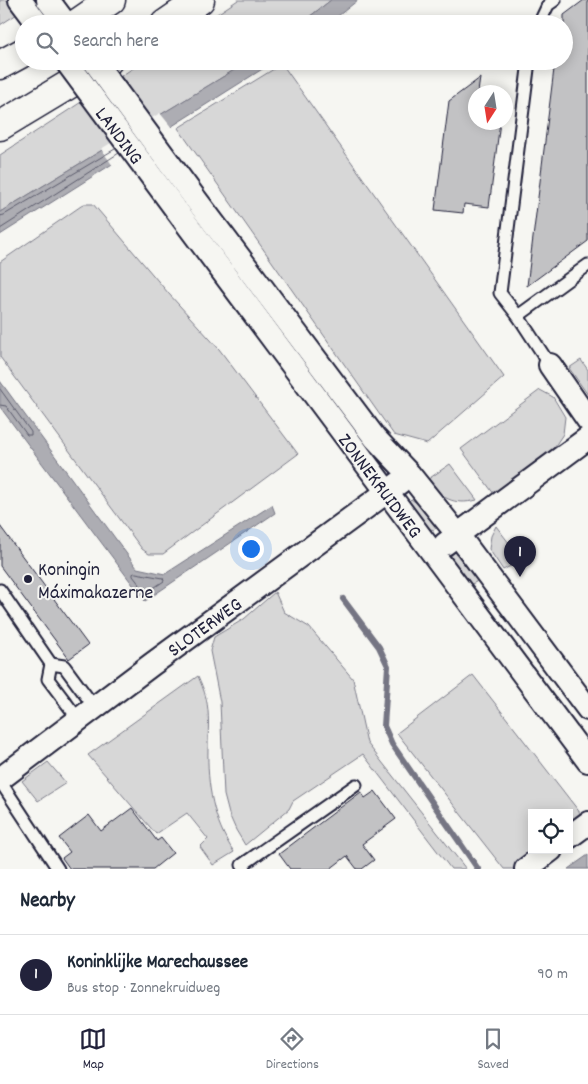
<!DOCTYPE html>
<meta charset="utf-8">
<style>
:root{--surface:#fff;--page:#f2f2f3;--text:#1f2937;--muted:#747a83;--line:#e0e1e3;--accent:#22223b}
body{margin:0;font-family:Dekko,sans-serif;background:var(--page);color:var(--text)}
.controls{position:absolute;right:15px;bottom:15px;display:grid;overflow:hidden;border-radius:0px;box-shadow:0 2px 12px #0003}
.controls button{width:45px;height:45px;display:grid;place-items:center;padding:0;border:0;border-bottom:1px solid var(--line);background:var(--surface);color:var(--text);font:25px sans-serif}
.compass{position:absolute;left:468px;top:85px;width:45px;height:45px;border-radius:50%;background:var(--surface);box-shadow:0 2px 12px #0003;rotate:192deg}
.you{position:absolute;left:250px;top:548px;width:18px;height:18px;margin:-12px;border:4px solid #fff;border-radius:50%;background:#1a73e8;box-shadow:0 0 0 8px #1a73e833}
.badge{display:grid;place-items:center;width:32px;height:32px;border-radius:50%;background:var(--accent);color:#fff;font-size:16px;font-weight:700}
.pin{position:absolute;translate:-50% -41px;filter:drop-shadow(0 1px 2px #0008)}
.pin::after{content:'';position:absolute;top:26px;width:18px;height:15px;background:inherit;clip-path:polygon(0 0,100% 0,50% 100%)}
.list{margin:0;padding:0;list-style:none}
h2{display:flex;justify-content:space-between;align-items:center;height:65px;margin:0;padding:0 20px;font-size:21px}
h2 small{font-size:16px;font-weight:400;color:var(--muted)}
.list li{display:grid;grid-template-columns:32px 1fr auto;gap:15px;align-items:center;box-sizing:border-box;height:80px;padding:0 20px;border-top:1px solid var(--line)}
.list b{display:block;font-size:19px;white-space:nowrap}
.list p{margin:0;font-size:16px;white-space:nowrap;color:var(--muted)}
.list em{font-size:16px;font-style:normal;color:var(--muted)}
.icon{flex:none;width:28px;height:28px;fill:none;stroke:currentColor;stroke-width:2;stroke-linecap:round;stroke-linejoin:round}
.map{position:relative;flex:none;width:588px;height:869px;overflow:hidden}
.search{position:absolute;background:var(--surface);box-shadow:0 2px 12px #0003;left:15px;right:15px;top:15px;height:55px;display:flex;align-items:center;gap:12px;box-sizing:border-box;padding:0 18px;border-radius:28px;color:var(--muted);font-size:19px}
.sheet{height:145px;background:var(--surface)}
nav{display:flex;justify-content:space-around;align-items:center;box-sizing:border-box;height:70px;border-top:1px solid var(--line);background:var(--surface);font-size:14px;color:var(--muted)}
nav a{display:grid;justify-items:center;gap:2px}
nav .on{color:var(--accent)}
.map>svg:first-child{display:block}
.green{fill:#d7d7d7;stroke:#7c7c89}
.water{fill:#adadb3;stroke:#757583}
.pier{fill:#f6f6f2}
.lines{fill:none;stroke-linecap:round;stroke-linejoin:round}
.shore{stroke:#5a5a6b;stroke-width:1}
.stream{stroke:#757583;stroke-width:6}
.building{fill:#c2c2c4;stroke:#22223b}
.service-casing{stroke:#22223b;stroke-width:15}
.minor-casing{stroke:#22223b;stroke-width:26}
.trunk-casing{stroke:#22223b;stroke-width:31}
.motorway-casing{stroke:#22223b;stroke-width:31}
.service{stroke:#f6f6f2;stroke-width:11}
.minor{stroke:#f6f6f2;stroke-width:22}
.trunk{stroke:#f6f6f2;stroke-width:28}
.motorway{stroke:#f6f6f2;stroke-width:28}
.minor-bridge-casing{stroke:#22223b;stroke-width:26;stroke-linecap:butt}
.minor-bridge{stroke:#f6f6f2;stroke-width:22}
.poi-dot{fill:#22223b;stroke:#f6f6f2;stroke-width:2}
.labels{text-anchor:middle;stroke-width:4;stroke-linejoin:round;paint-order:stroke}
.street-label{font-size:20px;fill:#22223b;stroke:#f6f6f2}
.poi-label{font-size:20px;fill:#22223b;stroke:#f6f6f2;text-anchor:start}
</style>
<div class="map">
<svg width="588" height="869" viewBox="0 0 588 869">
<rect width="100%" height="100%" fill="#f6f6f2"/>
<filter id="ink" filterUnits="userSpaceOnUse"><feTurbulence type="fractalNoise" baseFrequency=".02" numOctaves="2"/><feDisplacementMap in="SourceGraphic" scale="10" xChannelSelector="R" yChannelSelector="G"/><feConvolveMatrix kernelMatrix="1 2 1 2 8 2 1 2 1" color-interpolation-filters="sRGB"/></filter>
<g filter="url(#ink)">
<!-- green -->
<g class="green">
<polygon points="0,0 39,0 0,25"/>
<polygon points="238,0 331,0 300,24 202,24"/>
<polygon points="144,61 249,61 0,212 0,155"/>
<polygon points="282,64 504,377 427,444 394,435 178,128"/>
<polygon points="84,204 93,204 169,294 219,349 298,454 163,554 149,554 142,549 0,357 0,262"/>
<polygon points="581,360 588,370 588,395 569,368"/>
<polygon points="540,390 553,397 565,417 563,434 551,452 494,494 461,449"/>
<path d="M450,464L477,500C453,506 441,498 427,480Z"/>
<polygon points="411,499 438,518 439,525 434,530 426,528 409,501"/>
<polygon points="496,526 522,560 503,570 489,549 491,536"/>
<polygon points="457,551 478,576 476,582 467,586 450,562 452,554"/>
<polygon points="275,592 284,612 309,627 353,679 367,743 466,869 451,869 363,754 293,801 289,809 245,845 236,830 229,814 224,795 220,702 210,651 214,637 244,619"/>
<polygon points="473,675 588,823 569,847 569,813 532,813 532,850 565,850 541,869 504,869 397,733"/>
<path d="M198,676C201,683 204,690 206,698C210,715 208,731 208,748C207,785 213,821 234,852L213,865L200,847L208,839L187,813L156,834L88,755Z"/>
<polygon points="48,762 66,783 38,801 22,781"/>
</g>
<!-- water -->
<g class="water">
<polygon points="331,0 358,0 328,24 300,24"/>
<polygon points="249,61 275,61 0,235 0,212"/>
<polygon points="0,381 137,568 165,574 272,505 275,513 145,601 0,407"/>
<polygon points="588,855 588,869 568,869"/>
</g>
<!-- pier -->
<polygon class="pier" points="160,113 172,128 113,166 101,149"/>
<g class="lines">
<!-- shore -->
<g class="shore">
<polyline points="0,216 4,215 115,149"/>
<polyline points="0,229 119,153"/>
<polyline points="0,389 31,432 31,435 27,435 6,406 0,405"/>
<polygon points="136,573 163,578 164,581 146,593 133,576 133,574"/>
</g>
<!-- stream -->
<polyline class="stream" points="343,599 379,647 388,666 384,726 392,744 478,869"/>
</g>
<!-- building -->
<g class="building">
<polygon points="584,0 588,0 588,241 527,286 555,61 564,61 564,15"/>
<polygon points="480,78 478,92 486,92 476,92 476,122 500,122 489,207 464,204 463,213 435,210 449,101"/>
<polygon points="0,526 88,645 69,659 0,566"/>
<polygon points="375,791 396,819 362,844 374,860 362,869 357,869 347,856 330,869 290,869 279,854 361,792 365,798"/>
<polygon points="132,808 157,841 161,838 173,853 153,869 70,869 62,858 70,852 59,838 89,815 101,831"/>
</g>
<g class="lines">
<!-- service casing -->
<g class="service-casing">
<g id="service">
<polyline points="539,24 548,5 555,0"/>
<polyline points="529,61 500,293 518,316 550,365"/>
<polyline points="518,316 588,265"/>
<polyline points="0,590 51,664 48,679 79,720"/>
<polyline points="51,664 64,666 95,708"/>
<polyline points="0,781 58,869"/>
<polyline points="245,869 242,865 356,785"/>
</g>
</g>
<!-- minor casing -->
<g class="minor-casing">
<g id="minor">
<polyline points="20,0 38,24"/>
<polyline points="48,0 66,24"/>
<polyline points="194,197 375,438 410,475 458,535 588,709"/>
<polyline points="175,208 588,761"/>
<polyline points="550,365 588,420"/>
<polyline points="445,544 588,438"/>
<polyline points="0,779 151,665 399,483"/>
<polyline points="569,837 588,823"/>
<polyline points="526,869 551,850"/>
</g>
</g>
<!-- trunk casing -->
<g class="trunk-casing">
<g id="trunk">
<polyline points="165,24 200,0"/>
<polyline points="0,126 108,61"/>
</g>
</g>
<!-- motorway casing -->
<g class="motorway-casing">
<g id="motorway">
<polyline points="76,24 111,0"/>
<polyline points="0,65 24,52"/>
</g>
</g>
<!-- service -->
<use href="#service" class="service"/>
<!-- minor -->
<use href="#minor" class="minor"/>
<!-- trunk -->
<use href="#trunk" class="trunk"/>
<!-- motorway -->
<use href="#motorway" class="motorway"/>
<!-- minor-bridge casing -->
<g class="minor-bridge-casing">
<g id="minor-bridge">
<polyline points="66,61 175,208"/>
<polyline points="94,61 194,197"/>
</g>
</g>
<!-- minor-bridge -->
<use href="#minor-bridge" class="minor-bridge"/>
</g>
</g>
<!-- markers -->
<circle class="poi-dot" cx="28" cy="579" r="5"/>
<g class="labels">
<!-- street labels -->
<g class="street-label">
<text transform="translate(120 135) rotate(53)" y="7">LANDING</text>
<text transform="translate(381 485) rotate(53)" y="7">ZONNEKRUIDWEG</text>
<text transform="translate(204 626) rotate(-36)" y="7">SLOTERWEG</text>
</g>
<!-- poi labels -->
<g class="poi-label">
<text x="38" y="575">Koningin<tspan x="38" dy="23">Máximakazerne</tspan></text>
</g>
</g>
</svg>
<div class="controls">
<button><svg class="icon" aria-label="locate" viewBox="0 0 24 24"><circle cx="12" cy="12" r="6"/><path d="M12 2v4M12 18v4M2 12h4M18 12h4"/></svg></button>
</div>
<svg class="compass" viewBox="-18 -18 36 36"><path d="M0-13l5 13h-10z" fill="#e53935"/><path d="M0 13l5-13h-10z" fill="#747a83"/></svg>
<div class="you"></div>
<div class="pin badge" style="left:520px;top:577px">1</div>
<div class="search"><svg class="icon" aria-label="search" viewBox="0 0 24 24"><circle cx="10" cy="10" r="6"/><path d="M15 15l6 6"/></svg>Search here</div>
</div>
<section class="sheet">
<h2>Nearby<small></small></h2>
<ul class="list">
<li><span class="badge">1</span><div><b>Koninklijke Marechaussee</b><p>Bus stop · Zonnekruidweg</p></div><em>90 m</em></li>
</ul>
</section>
<nav>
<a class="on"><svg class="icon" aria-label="map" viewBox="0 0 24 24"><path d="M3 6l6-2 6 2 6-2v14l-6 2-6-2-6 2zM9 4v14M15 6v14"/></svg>Map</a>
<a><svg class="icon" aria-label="directions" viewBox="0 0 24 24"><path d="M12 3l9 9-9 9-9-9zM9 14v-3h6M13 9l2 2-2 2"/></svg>Directions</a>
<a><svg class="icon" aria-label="saved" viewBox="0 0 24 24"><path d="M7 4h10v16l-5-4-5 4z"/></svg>Saved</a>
</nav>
